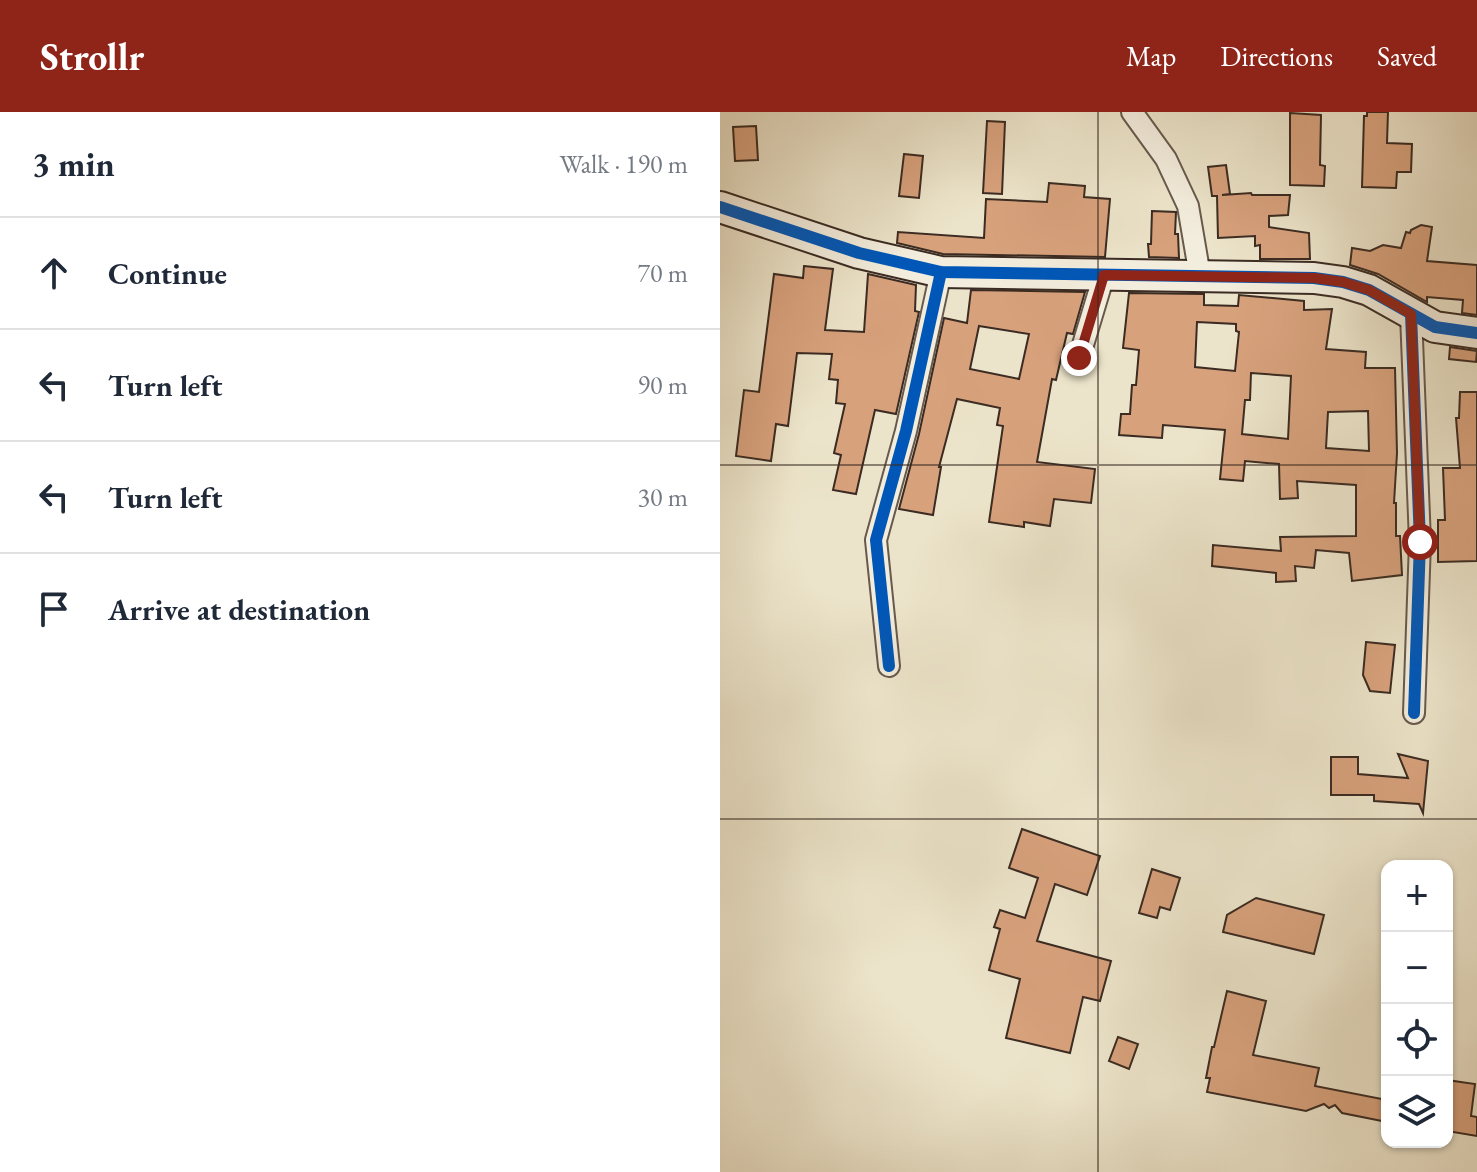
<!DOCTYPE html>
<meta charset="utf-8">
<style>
:root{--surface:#fff;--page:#f6f6f7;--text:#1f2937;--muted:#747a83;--line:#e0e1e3;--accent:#8f2418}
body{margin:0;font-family:"EB Garamond",serif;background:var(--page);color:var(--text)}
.controls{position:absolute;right:24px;bottom:24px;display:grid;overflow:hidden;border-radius:16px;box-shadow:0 2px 6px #0004}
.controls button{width:72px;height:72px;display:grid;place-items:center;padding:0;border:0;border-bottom:2px solid var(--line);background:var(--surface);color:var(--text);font:40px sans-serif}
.stop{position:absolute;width:24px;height:24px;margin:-18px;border:6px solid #8f2418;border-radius:50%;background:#fff}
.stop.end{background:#8f2418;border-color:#fff;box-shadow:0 2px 8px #0008}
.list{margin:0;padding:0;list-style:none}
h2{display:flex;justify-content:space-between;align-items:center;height:104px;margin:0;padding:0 32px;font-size:34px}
h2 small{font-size:26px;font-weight:400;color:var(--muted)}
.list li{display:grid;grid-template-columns:52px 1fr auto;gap:24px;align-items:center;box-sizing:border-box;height:112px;padding:0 32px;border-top:2px solid var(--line)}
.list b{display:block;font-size:30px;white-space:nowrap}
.list em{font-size:26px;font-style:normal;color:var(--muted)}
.icon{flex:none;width:44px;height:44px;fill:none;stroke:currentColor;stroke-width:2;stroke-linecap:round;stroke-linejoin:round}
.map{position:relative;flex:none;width:757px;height:1060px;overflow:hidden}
header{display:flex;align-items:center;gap:48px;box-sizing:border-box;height:112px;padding:0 40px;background:var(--accent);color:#fff}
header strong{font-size:38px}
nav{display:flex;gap:44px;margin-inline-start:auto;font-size:28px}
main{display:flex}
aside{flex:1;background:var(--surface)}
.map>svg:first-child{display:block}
.building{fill:#d7a17c;stroke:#3b2b22;stroke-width:2;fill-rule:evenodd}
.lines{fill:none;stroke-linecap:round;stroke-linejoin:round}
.street-casing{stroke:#67594c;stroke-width:24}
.secondary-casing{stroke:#3b2b22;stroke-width:34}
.street{stroke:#f3eddd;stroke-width:20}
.secondary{stroke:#f3eddd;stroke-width:30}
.cycleway-casing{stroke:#f3eddd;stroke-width:17}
.cycleway{stroke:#0057b8;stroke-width:12}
.route{stroke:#8f2418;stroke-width:10}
.grid{fill:none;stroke:#3b2b22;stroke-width:2;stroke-opacity:0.55}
</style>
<header>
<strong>Strollr</strong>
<nav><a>Map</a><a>Directions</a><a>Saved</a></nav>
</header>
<main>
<aside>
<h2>3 min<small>Walk · 190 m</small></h2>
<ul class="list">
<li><svg class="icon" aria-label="ahead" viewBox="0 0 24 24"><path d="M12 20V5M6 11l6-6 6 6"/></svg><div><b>Continue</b></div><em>70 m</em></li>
<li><svg class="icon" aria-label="left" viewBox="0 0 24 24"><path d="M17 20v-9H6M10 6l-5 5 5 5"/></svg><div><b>Turn left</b></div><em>90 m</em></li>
<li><svg class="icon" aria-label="left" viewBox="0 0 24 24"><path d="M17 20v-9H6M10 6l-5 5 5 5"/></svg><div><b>Turn left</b></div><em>30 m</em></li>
<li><svg class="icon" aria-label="arrive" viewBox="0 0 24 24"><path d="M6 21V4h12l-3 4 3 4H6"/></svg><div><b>Arrive at destination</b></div></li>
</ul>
</aside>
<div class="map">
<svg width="757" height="1060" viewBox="0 0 757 1060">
<rect width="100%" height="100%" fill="#ece4ca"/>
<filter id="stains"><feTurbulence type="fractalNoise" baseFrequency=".0025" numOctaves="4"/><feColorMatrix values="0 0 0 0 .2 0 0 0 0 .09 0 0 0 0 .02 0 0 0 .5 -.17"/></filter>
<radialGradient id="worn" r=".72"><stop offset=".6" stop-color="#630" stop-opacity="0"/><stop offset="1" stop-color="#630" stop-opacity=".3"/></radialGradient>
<!-- building -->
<g class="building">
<polygon points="647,0 668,0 667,31 692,32 691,60 677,60 676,76 642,75 644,4 647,4"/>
<polygon points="570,1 601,3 600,53 605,54 604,74 570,73"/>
<polygon points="267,9 285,10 282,82 263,81"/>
<polygon points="36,14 38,48 15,49 13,15"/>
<polygon points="184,42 203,44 199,86 179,84"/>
<polygon points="506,53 510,82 502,83 531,81 532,83 570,83 568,103 549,104 549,115 589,121 590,147 540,147 540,133 535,134 535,124 498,126 497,84 492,84 488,55"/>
<polygon points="329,71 365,74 364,85 390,87 385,145 223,142 177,131 178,120 264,126 266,87 327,90"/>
<polygon points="432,99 456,100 455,122 458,122 459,146 429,145 428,132 431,132"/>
<polygon points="701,113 712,115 707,149 757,153 757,203 742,201 743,188 707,185 707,190 658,162 630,153 632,136 650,139 663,133 681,136 686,120 690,121 691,118"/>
<polygon points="84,154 113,157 105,218 144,220 148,162 196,173 195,199 199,200 176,302 155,298 136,382 113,378 121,343 114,341 125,292 116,291 118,268 109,267 112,242 77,241 68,314 56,312 51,349 16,344 24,278 39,280 54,162 83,166"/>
<path d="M251,178L365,180L353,222L347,221L336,268L332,267L317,350L375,357L371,391L334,387L330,414L304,410V415L269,410L283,314L277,313L280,296L237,287L219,355H221L213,403L179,397L199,322L224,206L247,211ZM259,214L309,222L299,267L250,257Z"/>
<path d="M409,181L484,182V193L518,194L519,183L584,189V198L612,197L606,237L646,240L645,256H675L677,341L674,391H676V424H680L682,463L632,469L629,441L596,438L594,456L575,454L576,469L556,470V461L492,454L493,433L561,439L560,425L636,424V373L577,369L578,386L560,387L559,352L525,349L523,369L500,367L505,318L443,313L442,326L399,323L401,302H410L412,273H416L419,238L403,236ZM477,210L516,212V219L519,220L515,259L475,255ZM531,261L571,264L568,327L522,322L525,288H530ZM648,299L649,339L606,336L608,300Z"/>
<polygon points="730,235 757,239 756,250 729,247"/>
<polygon points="740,280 757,280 757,449 718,450 718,408 725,408 723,356 740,356 736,306 739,306"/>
<polygon points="646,530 675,533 670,581 650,579 643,563"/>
<polygon points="678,642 708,649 703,701 699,692 654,689 654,683 611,683 611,645 638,645 638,662 688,666"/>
<polygon points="302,717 380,744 367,783 335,772 317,829 391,849 380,889 363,885 350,941 286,926 300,867 269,858 280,817 274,815 280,798 305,806 318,766 289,756"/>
<polygon points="432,757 460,766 450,798 440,795 437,806 419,801"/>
<polygon points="536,786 604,803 594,842 503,820 507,803"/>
<polygon points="507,879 546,889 533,943 599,956 595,974 667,988 667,1010 622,1001 615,993 609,996 604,992 586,999 487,980 490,966 486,966 492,935 494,935"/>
<polygon points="398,925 418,932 409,957 389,949"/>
<polygon points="727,968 755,972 751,1004 757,1005 757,1024 727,1019"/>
</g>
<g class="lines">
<!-- street casing -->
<g class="street-casing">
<g id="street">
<polyline points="412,0 446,47 468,94 480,164"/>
<polyline points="691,202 700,430 694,601"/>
<polyline points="359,246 384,163"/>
<polyline points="169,554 156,428 186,319 221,160"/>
</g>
</g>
<!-- secondary casing -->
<g class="secondary-casing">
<polyline id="secondary" points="0,95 139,141 221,160 594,166 623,170 649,178 715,215 757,221"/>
</g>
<!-- street -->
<use href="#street" class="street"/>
<!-- secondary -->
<use href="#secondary" class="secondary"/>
<!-- cycleway casing -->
<g class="cycleway-casing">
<g id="cycleway">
<polyline points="0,95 139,141 221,160 594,166 623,170 649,178 715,215 757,221"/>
<polyline points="691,202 700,430 694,601"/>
<polyline points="169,554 156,428 186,319 221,160"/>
</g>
</g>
<!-- cycleway -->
<use href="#cycleway" class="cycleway"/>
</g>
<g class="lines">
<!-- route -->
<polyline class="route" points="359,246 384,163 594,166 623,170 649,178 691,202 700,430"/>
</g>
<!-- grid -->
<path class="grid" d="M378,0V1060M0,353H757M0,707H757"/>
<rect width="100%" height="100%" filter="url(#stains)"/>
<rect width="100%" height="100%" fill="url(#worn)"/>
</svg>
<div class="controls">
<button>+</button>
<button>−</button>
<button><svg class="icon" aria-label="locate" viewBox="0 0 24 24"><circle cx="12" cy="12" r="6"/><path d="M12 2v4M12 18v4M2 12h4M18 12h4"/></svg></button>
<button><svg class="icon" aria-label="layers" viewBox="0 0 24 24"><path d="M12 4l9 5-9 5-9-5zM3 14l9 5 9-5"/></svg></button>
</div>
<div class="stop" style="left:700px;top:430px"></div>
<div class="stop end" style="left:359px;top:246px"></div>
</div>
</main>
